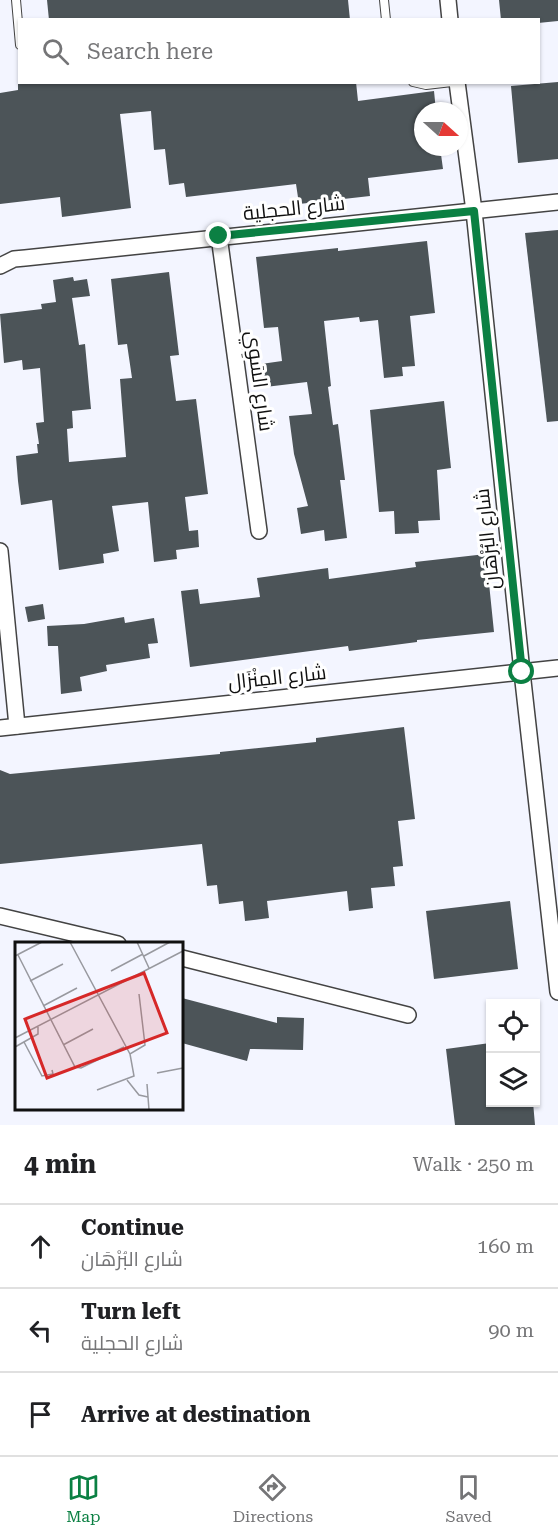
<!DOCTYPE html>
<meta charset="utf-8">
<style>
:root{--surface:#fff;--page:#f2f2f2;--text:#202124;--muted:#757577;--line:#e0e0e0;--accent:#0b8043}
body{margin:0;font-family:"Roboto Serif",Cairo,serif;background:var(--page);color:var(--text)}
.controls{position:absolute;right:18px;bottom:18px;display:grid;overflow:hidden;border-radius:0px;box-shadow:0 2px 4px #0004}
.controls button{width:54px;height:54px;display:grid;place-items:center;padding:0;border:0;border-bottom:2px solid var(--line);background:var(--surface);color:var(--text);font:30px sans-serif}
.compass{position:absolute;left:414px;top:102px;width:54px;height:54px;border-radius:50%;background:var(--surface);box-shadow:0 2px 4px #0004;rotate:111deg}
.stop{position:absolute;width:18px;height:18px;margin:-14px;border:4px solid #0b8043;border-radius:50%;background:#fff}
.stop.end{background:#0b8043;border-color:#fff;box-shadow:0 2px 6px #0008}
.list{margin:0;padding:0;list-style:none}
h2{display:flex;justify-content:space-between;align-items:center;height:78px;margin:0;padding:0 24px;font-size:26px}
h2 small{font-size:20px;font-weight:400;color:var(--muted)}
.list li{display:grid;grid-template-columns:39px 1fr auto;gap:18px;align-items:center;box-sizing:border-box;height:84px;padding:0 24px;border-top:2px solid var(--line)}
.list b{display:block;font-size:22px;white-space:nowrap}
.list p{margin:0;font-size:20px;white-space:nowrap;color:var(--muted)}
.list em{font-size:20px;font-style:normal;color:var(--muted)}
.icon{flex:none;width:33px;height:33px;fill:none;stroke:currentColor;stroke-width:2;stroke-linecap:round;stroke-linejoin:round}
.map{position:relative;flex:none;width:558px;height:1125px;overflow:hidden}
.search{position:absolute;background:var(--surface);box-shadow:0 2px 4px #0004;left:18px;right:18px;top:18px;height:66px;display:flex;align-items:center;gap:15px;box-sizing:border-box;padding:0 21px;border-radius:0px;color:var(--muted);font-size:22px}
.sheet{height:330px;background:var(--surface)}
nav{display:flex;justify-content:space-around;align-items:center;box-sizing:border-box;height:84px;border-top:2px solid var(--line);background:var(--surface);font-size:16px;color:var(--muted)}
nav a{display:grid;justify-items:center;gap:3px}
nav .on{color:var(--accent)}
.map>svg:first-child{display:block}
.building{fill:#4c5458}
.lines{fill:none;stroke-linecap:round;stroke-linejoin:round}
.lane-casing{stroke:#434343;stroke-width:10}
.street-casing{stroke:#434343;stroke-width:18}
.lane{stroke:#fff;stroke-width:8}
.street{stroke:#fff;stroke-width:15}
.route{stroke:#0b8043;stroke-width:8}
.labels{text-anchor:middle;stroke-width:6;stroke-linejoin:round;paint-order:stroke}
.street-label{font-size:20px;fill:#101010;stroke:#fff}
.inset-road{fill:none;stroke:#98999f;stroke-width:1.5}
.view{fill:#d62828;fill-opacity:0.15;stroke:#d62828;stroke-width:3}
.inset-edge{fill:none;stroke:#101010;stroke-width:3}
</style>
<div class="map">
<svg width="558" height="1125" viewBox="0 0 558 1125">
<rect width="100%" height="100%" fill="#f3f5ff"/>
<!-- building -->
<g class="building">
<polygon points="47,0 348,0 350,20 49,20"/>
<polygon points="499,0 558,0 558,21 538,23 538,20 501,20"/>
<polygon points="18,82 356,82 358,101 434,91 436,111 423,111 423,147 440,147 443,169 368,178 370,196 299,204 296,184 186,197 184,183 169,185 165,149 154,150 151,111 120,114 131,208 62,217 60,197 0,204 0,93 18,90"/>
<polygon points="558,82 558,159 518,163 511,86"/>
<polygon points="558,230 558,421 547,422 525,233"/>
<polygon points="427,241 435,313 410,316 415,366 402,367 403,376 384,378 378,320 360,322 359,317 324,321 331,386 328,387 333,425 338,424 345,480 340,480 347,538 325,541 324,530 301,534 297,508 308,506 294,454 289,416 312,414 307,382 257,388 254,365 282,361 278,327 264,328 256,257 338,248 338,251"/>
<polygon points="169,272 179,355 170,356 176,401 196,399 208,494 185,497 189,531 198,530 199,547 176,550 177,559 154,562 148,502 112,506 119,551 103,554 104,563 59,570 52,500 21,505 18,481 16,456 38,453 37,444 39,444 36,423 44,422 40,368 23,370 22,360 4,363 0,314 42,309 41,304 56,302 53,280 73,277 74,281 87,279 90,296 72,298 79,345 85,344 91,409 72,411 73,428 67,429 69,462 126,457 120,379 132,378 127,344 118,345 111,279"/>
<polygon points="444,401 451,468 437,470 440,520 418,521 419,533 395,534 394,511 379,512 370,410"/>
<polygon points="486,554 494,632 417,640 417,642 349,651 348,646 190,667 181,591 198,589 200,604 260,597 257,578 328,568 329,579 416,567 415,562"/>
<polygon points="43,604 45,619 28,622 25,607"/>
<polygon points="124,617 125,623 154,618 158,643 148,644 150,658 106,665 107,671 80,677 82,691 61,694 58,646 48,646 47,626 84,624"/>
<polygon points="404,727 415,819 398,821 403,866 393,867 395,886 371,888 373,908 349,911 347,891 267,901 269,918 245,921 243,901 219,904 217,885 207,886 202,844 0,864 0,770 10,774 220,754 220,752 316,742 316,738"/>
<polygon points="510,901 518,969 434,979 426,911"/>
<polygon points="182,998 277,1023 277,1017 304,1018 303,1050 250,1049 247,1061 182,1043"/>
<polygon points="490,1043 490,1102 533,1102 535,1125 455,1125 446,1049"/>
</g>
<g class="lines">
<!-- lane casing -->
<g class="lane-casing">
<g id="lane">
<polyline points="16,0 20,45"/>
<polyline points="384,0 386,20"/>
<polyline points="413,82 426,85 452,82"/>
</g>
</g>
<!-- street casing -->
<g class="street-casing">
<g id="street">
<polyline points="448,0 450,20"/>
<polyline points="457,82 474,211 522,672 558,992"/>
<polyline points="219,236 259,531"/>
<polyline points="0,266 14,259 25,258 558,202"/>
<polyline points="0,551 17,726"/>
<polyline points="0,728 558,668"/>
<polyline points="0,916 118,944"/>
<polyline points="182,958 408,1015"/>
</g>
</g>
<!-- lane -->
<use href="#lane" class="lane"/>
<!-- street -->
<use href="#street" class="street"/>
</g>
<g class="lines">
<!-- route -->
<polyline class="route" points="219,236 474,211 522,672"/>
</g>
<g class="labels">
<!-- street labels -->
<g class="street-label">
<text transform="translate(294 208) rotate(-6)" y="7">شارع الحجلية</text>
<text transform="translate(260 381) rotate(82)" y="7">شارع السَوِي</text>
<text transform="translate(487 539) rotate(-96)" y="7">شارع البُرْهَان</text>
<text transform="translate(277 677) rotate(-6)" y="7">شارع المِنْزَال</text>
</g>
</g>
<!-- overview -->
<g transform="translate(15 942)">
<rect width="168" height="168" fill="#f3f5ff"/>
<path class="inset-road" d="M55,0L115,112L130,103L124,52M122,0L134,26M3,13L60,125L66,126L109,105M0,14L27,0M129,14L155,0M96,29L128,12M15,39L48,22M28,64L62,46M0,96L168,9M9,100L27,134L38,132L37,128M48,103L78,87M0,105L23,92V85M142,131L168,126M112,138L124,153L133,155M132,142L134,168M82,148L119,134L115,112"/>
<path class="view" d="M129,31L152,91L32,136L10,77Z"/>
<rect width="168" height="168" class="inset-edge"/>
</g>
</svg>
<div class="controls">
<button><svg class="icon" aria-label="locate" viewBox="0 0 24 24"><circle cx="12" cy="12" r="6"/><path d="M12 2v4M12 18v4M2 12h4M18 12h4"/></svg></button>
<button><svg class="icon" aria-label="layers" viewBox="0 0 24 24"><path d="M12 4l9 5-9 5-9-5zM3 14l9 5 9-5"/></svg></button>
</div>
<svg class="compass" viewBox="-18 -18 36 36"><path d="M0-13l5 13h-10z" fill="#e53935"/><path d="M0 13l5-13h-10z" fill="#757577"/></svg>
<div class="stop" style="left:522px;top:672px"></div>
<div class="stop end" style="left:219px;top:236px"></div>
<div class="search"><svg class="icon" aria-label="search" viewBox="0 0 24 24"><circle cx="10" cy="10" r="6"/><path d="M15 15l6 6"/></svg>Search here</div>
</div>
<section class="sheet">
<h2>4 min<small>Walk · 250 m</small></h2>
<ul class="list">
<li><svg class="icon" aria-label="ahead" viewBox="0 0 24 24"><path d="M12 20V5M6 11l6-6 6 6"/></svg><div><b>Continue</b><p>شارع البُرْهَان</p></div><em>160 m</em></li>
<li><svg class="icon" aria-label="left" viewBox="0 0 24 24"><path d="M17 20v-9H6M10 6l-5 5 5 5"/></svg><div><b>Turn left</b><p>شارع الحجلية</p></div><em>90 m</em></li>
<li><svg class="icon" aria-label="arrive" viewBox="0 0 24 24"><path d="M6 21V4h12l-3 4 3 4H6"/></svg><div><b>Arrive at destination</b></div></li>
</ul>
</section>
<nav>
<a class="on"><svg class="icon" aria-label="map" viewBox="0 0 24 24"><path d="M3 6l6-2 6 2 6-2v14l-6 2-6-2-6 2zM9 4v14M15 6v14"/></svg>Map</a>
<a><svg class="icon" aria-label="directions" viewBox="0 0 24 24"><path d="M12 3l9 9-9 9-9-9zM9 14v-3h6M13 9l2 2-2 2"/></svg>Directions</a>
<a><svg class="icon" aria-label="saved" viewBox="0 0 24 24"><path d="M7 4h10v16l-5-4-5 4z"/></svg>Saved</a>
</nav>
